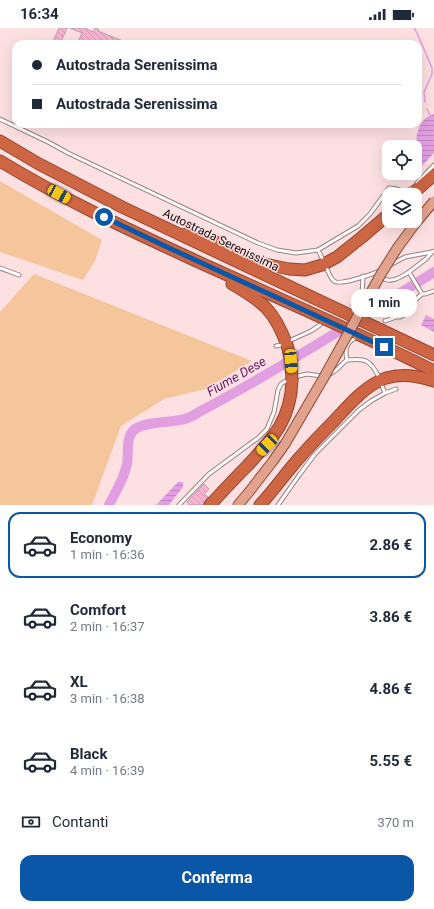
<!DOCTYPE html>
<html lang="it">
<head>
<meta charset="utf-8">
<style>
  body { margin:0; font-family:Roboto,sans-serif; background:#f2f2f3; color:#1f2937; height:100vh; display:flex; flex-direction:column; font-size:15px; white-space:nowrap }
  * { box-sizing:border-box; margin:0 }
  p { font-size:13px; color:#747a83 }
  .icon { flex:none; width:22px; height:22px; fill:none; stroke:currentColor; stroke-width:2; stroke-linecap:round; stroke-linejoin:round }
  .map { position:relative; height:477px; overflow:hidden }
  .panel { display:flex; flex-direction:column; background:#fff; flex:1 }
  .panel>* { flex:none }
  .banner { position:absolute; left:12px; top:12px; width:410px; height:88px; border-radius:12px; box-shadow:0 4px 16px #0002; display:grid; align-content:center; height:88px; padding:0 20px; background:#fff }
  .tools { position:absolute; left:382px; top:112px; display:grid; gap:8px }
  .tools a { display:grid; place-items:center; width:40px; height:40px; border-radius:8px; background:#fff; box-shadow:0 4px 16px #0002; font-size:20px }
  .end { position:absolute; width:18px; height:18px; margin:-9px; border:5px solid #0957a6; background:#fff; box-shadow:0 0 0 2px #fff }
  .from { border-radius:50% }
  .bubble { position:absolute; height:28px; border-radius:12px; background:#fff; box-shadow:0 4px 16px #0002; font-size:13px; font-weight:700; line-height:28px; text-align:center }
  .car { position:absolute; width:12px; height:24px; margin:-12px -6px; border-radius:5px; box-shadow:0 0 3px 1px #0007; background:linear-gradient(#f5c518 24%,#345 0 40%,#f5c518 0 76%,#345 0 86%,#f5c518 0) }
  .banner b { display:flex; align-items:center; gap:14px; height:38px; font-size:15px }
  .banner b+b { border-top:1px solid #e0e1e3 }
  .banner i { width:10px; height:10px; background:#1f2937 }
  ul { padding:7px 0 0; list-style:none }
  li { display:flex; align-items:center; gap:12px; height:66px; margin:0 8px 6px; padding:0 12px; border:2px solid transparent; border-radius:12px }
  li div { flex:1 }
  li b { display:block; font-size:15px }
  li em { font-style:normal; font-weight:700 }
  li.on { border-color:#0957a6 }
  li>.icon { width:36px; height:36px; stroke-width:1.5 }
  .pay { display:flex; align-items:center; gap:10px; height:44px; padding:0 20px; font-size:15px }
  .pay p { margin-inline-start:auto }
  .primary-button { display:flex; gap:8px; margin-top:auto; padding:8px 20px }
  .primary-button a { flex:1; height:46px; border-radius:12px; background:#0957a6; color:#fff; font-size:16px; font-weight:700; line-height:46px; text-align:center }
  .status { display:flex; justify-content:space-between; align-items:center; height:28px; padding:0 20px; background:#fff; direction:ltr }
  .status svg { height:11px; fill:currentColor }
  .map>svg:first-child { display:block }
  .grass { fill:#f5c59b }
  .water { fill:url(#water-rules) }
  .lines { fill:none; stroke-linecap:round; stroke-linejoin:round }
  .stream { stroke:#e19fe1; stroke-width:1.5 }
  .river { stroke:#e19fe1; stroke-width:10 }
  .building { fill:url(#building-back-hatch); stroke:#bb9ca9 }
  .lane-casing { stroke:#9f7f80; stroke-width:5 }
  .primary-casing { stroke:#8f4731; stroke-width:11 }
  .highway-casing { stroke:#8f4731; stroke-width:13 }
  .lane { stroke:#fff; stroke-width:3 }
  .primary { stroke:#e2a38e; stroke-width:9 }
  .highway { stroke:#ce6643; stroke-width:11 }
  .primary-bridge-casing { stroke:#8f4731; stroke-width:11; stroke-linecap:butt }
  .highway-bridge-casing { stroke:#8f4731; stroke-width:13; stroke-linecap:butt }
  .primary-bridge { stroke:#e2a38e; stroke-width:9 }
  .highway-bridge { stroke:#ce6643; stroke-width:11 }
  .route { stroke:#0957a6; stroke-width:5 }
  .labels { text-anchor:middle; stroke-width:3; stroke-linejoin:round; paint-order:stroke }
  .street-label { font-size:12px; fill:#1a0e0f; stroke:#fde0e1 }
  .water-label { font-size:13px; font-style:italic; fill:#641666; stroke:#fde0e1 }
</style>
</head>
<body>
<div class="status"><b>16:34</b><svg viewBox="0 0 49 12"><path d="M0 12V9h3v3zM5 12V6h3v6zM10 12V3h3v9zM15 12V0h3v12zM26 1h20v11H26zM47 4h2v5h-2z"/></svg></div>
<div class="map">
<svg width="434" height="477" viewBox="0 0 434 477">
  <defs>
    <pattern id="water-rules" width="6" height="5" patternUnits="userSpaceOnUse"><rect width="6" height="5" fill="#e19fe1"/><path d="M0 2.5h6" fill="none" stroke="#c088c0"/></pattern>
    <pattern id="building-back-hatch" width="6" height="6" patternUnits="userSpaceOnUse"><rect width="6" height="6" fill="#fbb3d3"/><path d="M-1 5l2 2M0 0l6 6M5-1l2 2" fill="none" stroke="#d799b4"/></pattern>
  </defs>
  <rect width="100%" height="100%" fill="#fde0e1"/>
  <!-- grass -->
  <g class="grass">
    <polygon points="0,153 102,212 95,233 83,252 0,224"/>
    <polygon points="34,246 252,333 206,361 164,371 121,398 92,477 0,477 0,284"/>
  </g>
  <!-- water -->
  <g class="water">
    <path d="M434,86V125L417,143C416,125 411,92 434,86Z"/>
    <polygon points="426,287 434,291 434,304 421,297"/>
    <polygon points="178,454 183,454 183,459 169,477 156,477"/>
  </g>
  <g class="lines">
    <!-- stream -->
    <g class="stream">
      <polyline points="414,0 417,5 432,40 432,46 424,64 425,74"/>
      <polyline points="427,81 430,87"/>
      <polyline points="386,274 402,282"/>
    </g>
    <!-- river -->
    <path class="river" d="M109,477C116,463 124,451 127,436C129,425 125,409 135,401C147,393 166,395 180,392C187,391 193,388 199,384C280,341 357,292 434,244"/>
  </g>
  <!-- building -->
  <g class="building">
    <polygon points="59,0 67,0 60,16 52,16"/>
    <polygon points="70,0 84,0 93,4 95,0 99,2 98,3 130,16 87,16 79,12 82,5"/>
    <polygon points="204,456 209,461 204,466 208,469 205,473 203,477 189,477 187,474"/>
  </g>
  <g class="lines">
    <!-- lane casing -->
    <g class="lane-casing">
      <g id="lane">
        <path d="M0,91L48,114L70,126L258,215L277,222L296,225L318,222L358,198L370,186L389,160C399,159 402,167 412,160"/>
        <polyline points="417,155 434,137"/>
        <polyline points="318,222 323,232"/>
        <polyline points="390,237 405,229 421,226 432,224"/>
        <path d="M326,239C328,243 330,250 334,253C339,258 373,246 379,243"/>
        <polyline points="0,240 19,247"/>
        <polyline points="409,244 426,231 432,224 434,223"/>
        <path d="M380,249C390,256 400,250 409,244L422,266"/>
        <polyline points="353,277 359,272 362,269 363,248"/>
        <polyline points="385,293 396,289 400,289 404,287 415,272 422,266 425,266 434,263"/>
        <path d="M354,311C346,315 345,324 347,332C366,330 370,332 379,349"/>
        <polyline points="289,313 311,303 320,297"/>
        <polyline points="276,318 281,317"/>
        <path d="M327,347C336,345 340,337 347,332"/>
        <polyline points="294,349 307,346 322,348"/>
        <polyline points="382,358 385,365 396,361"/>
        <polyline points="179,477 209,446 258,410 267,401 274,384 278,362 281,356 289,351"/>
        <polyline points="278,477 300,446 315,426 359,382 371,373 385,365"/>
      </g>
    </g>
    <!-- primary casing -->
    <g class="primary-casing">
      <polyline id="primary" points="238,477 249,464"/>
    </g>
    <!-- highway casing -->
    <g class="highway-casing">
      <g id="highway">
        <polyline points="0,113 39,136 122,179 434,327"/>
        <path d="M0,133C61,170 127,201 192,231C273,268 355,303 434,343"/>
        <polyline points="411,167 434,147"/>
        <polyline points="186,206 206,209 251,231 265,236 289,241 305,242 322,237 337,229 362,209 389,186"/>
        <path d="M232,256C263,274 274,282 287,317"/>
        <path d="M210,477C222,464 235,450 248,437C273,410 291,392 292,352"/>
        <path d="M260,477C275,461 287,443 301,428C311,416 322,405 333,394C348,378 364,358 386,350C403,345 418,348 434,353"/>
      </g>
    </g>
    <!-- lane -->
    <use href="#lane" class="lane"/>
    <!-- primary -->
    <use href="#primary" class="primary"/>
    <!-- highway -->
    <use href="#highway" class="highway"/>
    <!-- primary-bridge casing -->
    <g class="primary-bridge-casing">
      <polyline id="primary-bridge" points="249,464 273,433 285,416 323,351 381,246 398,219 415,196 434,173"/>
    </g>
    <!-- highway-bridge casing -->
    <g class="highway-bridge-casing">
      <polyline id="highway-bridge" points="287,317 291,333 292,352"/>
    </g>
    <!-- primary-bridge -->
    <use href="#primary-bridge" class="primary-bridge"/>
    <!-- highway-bridge -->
    <use href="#highway-bridge" class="highway-bridge"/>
  </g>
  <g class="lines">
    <!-- route -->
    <polyline class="route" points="104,189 167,219 384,319"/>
  </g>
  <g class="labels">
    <!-- street labels -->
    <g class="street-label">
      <text transform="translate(221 212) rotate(26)" y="4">Autostrada Serenissima</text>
    </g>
    <!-- water labels -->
    <g class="water-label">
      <text transform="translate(236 348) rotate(-30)" y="5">Fiume Dese</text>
    </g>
  </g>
</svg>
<div class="tools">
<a><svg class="icon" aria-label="locate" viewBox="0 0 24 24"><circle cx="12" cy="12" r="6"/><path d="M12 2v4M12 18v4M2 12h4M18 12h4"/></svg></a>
<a><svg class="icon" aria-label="layers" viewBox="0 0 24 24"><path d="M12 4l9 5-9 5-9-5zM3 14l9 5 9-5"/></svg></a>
</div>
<i class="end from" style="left:104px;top:189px"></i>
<i class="end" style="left:384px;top:319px"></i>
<div class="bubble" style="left:351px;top:261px;width:66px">1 min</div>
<i class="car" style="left:59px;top:166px;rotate:118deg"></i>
<i class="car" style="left:291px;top:333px;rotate:175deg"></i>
<i class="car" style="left:267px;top:417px;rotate:224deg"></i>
<div class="banner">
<b><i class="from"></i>Autostrada Serenissima</b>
<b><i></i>Autostrada Serenissima</b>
</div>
</div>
<section class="panel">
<ul>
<li class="on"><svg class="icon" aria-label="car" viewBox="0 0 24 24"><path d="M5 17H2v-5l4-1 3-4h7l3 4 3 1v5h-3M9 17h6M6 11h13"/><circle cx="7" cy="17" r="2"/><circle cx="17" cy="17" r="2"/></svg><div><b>Economy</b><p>1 min · 16:36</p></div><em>2.86 €</em></li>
<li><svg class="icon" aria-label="car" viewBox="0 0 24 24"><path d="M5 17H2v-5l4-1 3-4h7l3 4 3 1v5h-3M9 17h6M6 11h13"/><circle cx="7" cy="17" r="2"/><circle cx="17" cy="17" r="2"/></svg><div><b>Comfort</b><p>2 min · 16:37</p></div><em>3.86 €</em></li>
<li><svg class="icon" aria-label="car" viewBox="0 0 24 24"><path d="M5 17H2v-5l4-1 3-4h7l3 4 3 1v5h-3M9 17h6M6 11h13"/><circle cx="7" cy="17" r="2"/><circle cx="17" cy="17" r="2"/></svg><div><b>XL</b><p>3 min · 16:38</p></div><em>4.86 €</em></li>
<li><svg class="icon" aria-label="car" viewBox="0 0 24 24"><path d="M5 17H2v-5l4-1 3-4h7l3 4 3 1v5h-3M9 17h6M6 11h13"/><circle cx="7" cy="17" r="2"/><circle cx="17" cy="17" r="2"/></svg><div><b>Black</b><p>4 min · 16:39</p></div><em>5.55 €</em></li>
</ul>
<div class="pay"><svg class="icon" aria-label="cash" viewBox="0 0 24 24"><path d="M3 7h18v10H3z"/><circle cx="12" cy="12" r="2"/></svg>Contanti<p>370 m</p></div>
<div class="primary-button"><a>Conferma</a></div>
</section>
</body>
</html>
